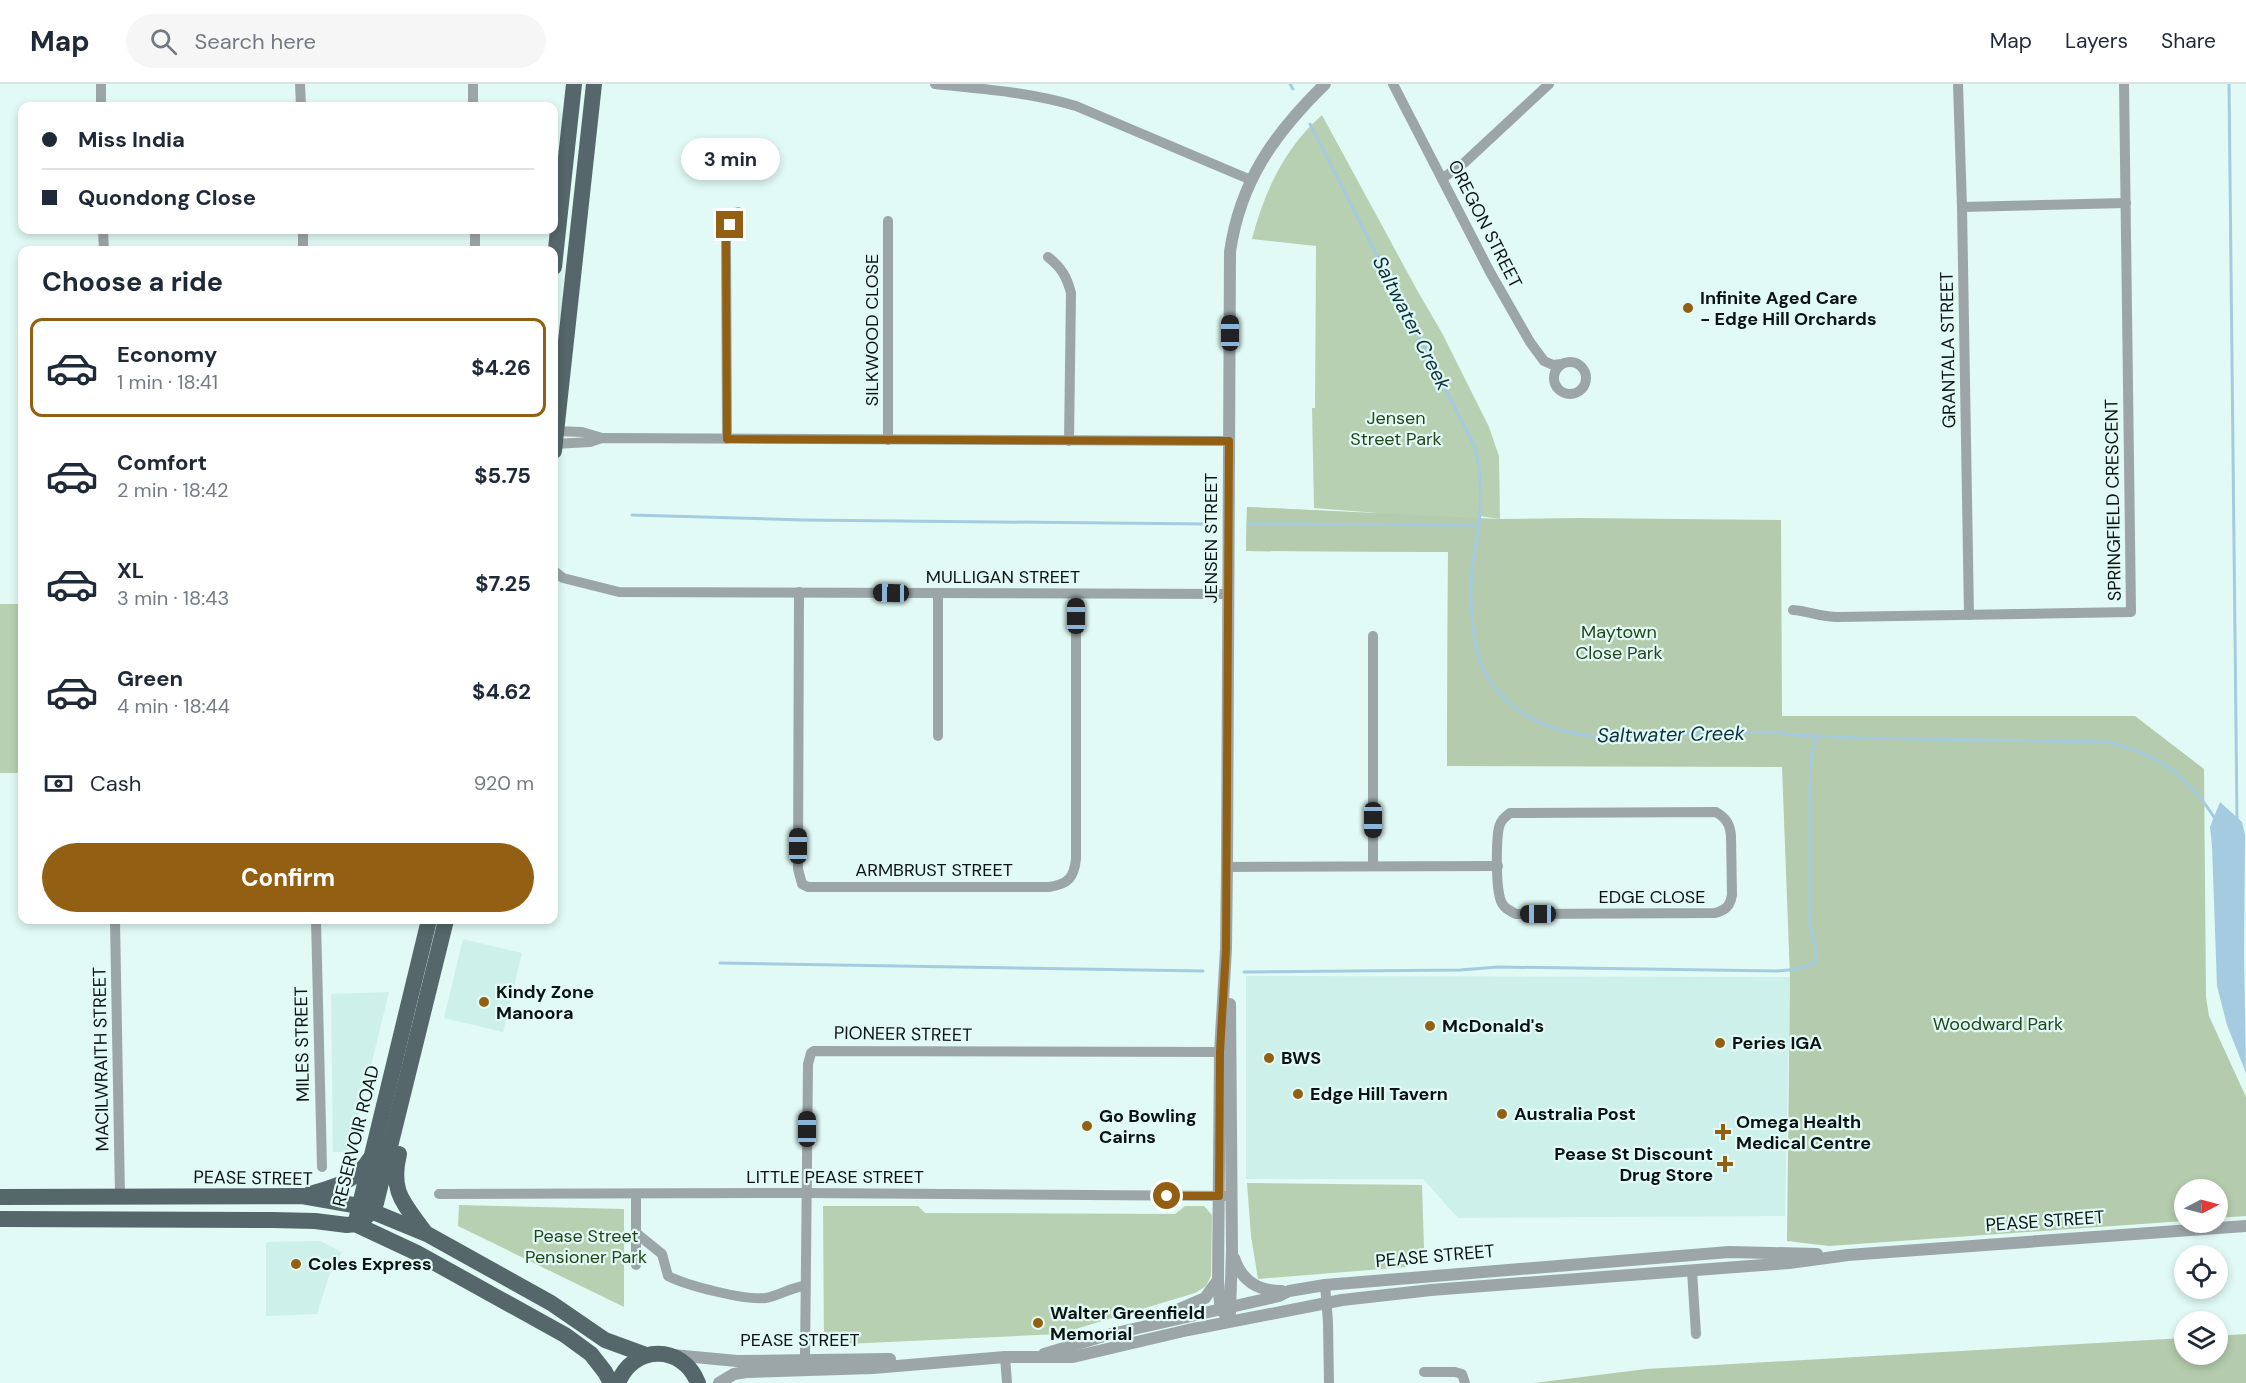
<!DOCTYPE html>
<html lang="en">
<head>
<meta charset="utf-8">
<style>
  body { margin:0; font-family:"DM Sans",sans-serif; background:#f6f6f7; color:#1f2937; height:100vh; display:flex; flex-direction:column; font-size:22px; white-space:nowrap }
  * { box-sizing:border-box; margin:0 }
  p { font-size:20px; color:#747a83 }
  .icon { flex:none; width:33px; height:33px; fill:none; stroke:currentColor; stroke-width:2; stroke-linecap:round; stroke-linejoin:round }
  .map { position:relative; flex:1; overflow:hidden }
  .sheet { position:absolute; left:18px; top:162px; width:540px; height:678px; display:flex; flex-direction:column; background:#fff; border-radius:12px; box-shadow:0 3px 9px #0003 }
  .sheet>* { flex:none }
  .hud { position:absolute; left:18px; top:18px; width:540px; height:132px; border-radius:12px; box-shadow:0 3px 9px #0003; display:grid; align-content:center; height:132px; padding:0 24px; background:#fff }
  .needle { width:39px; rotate:84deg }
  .fabs { position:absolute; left:2174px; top:1095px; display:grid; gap:12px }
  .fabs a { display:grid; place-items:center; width:54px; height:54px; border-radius:50%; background:#fff; box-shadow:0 3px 9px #0003; font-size:30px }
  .end { position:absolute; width:27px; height:27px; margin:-14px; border:8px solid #936013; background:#fff; box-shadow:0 0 0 3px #fff }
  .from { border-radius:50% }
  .bubble { position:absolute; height:42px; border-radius:21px; background:#fff; box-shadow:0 3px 9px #0003; font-size:20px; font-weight:700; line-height:42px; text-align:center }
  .car { position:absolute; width:18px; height:36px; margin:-18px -9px; border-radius:8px; box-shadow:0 0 4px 2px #0007; background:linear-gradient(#222 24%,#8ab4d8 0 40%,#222 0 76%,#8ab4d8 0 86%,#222 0) }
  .hud b { display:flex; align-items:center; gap:21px; height:57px; font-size:22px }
  .hud b+b { border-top:2px solid #e0e1e3 }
  .hud i { width:15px; height:15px; background:#1f2937 }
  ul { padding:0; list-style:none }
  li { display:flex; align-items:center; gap:18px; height:99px; margin:0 12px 9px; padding:0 12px; border:3px solid transparent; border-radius:12px }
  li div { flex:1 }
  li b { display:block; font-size:22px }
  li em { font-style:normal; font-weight:700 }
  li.active { border-color:#936013 }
  li>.icon { width:54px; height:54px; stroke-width:1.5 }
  h2 { padding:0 24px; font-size:27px; line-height:72px }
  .pay { display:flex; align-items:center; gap:15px; height:66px; padding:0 24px; font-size:22px }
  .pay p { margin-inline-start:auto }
  .button { display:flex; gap:12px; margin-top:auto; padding:12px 24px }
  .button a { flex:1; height:69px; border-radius:36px; background:#936013; color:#fff; font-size:24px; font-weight:700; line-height:69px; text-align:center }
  header { display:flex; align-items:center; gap:36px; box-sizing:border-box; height:84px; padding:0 30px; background:#fff; border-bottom:2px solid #e0e1e3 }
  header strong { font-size:28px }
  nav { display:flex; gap:33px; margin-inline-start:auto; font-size:21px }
  .search { width:420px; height:54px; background:#f6f6f7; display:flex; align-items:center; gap:15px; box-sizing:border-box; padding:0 21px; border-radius:33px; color:#747a83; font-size:22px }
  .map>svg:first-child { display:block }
  .built { fill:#cef0eb }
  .green { fill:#b8d0b2 }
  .forest { fill:#b4ccad }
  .water { fill:#a4cbdf }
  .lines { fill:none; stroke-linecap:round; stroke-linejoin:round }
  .stream { stroke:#a4cbdf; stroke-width:3 }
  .minor { stroke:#9ca6a8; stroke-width:10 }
  .tertiary { stroke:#9ca6a8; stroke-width:12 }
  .primary { stroke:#55676a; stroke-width:16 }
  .route { stroke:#936013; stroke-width:8 }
  .poi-dot { fill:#936013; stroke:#e1faf5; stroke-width:2 }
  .labels { text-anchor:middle; stroke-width:4.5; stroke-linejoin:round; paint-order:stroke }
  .street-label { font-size:18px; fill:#0b1412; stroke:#e1faf5 }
  .poi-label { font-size:18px; font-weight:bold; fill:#0b1412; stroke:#e1faf5; text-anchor:start }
  .park-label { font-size:18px; fill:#234519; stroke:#e1faf5 }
  .water-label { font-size:20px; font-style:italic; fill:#0c2f3e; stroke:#e1faf5 }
</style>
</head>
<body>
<header>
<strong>Map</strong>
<div class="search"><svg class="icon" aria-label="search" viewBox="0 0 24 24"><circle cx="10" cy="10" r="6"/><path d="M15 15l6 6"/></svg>Search here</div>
<nav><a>Map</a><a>Layers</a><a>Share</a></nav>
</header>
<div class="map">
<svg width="2246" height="1299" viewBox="0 0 2246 1299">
  <rect width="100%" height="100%" fill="#e1faf5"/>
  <!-- built -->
  <g class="built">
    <polygon points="463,855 522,869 503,948 444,934"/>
    <polygon points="1246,892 1790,893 1785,1132 1458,1134 1423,1095 1246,1095"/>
    <polygon points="389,908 350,1068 333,1068 331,910"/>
    <polygon points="320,1157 342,1168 329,1192 317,1230 266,1232 266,1158"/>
  </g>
  <!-- green -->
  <g class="green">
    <path d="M1322,31L1417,206L1442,249L1489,343L1499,372L1500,435L1479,432L1447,682L1448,468L1246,467L1247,423L1390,430L1314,424L1312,324H1315L1316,162L1252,155C1264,108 1285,63 1322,31Z"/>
    <rect x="0" y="520" width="22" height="169"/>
    <path d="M1247,1099L1422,1101L1424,1164C1421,1174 1417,1179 1407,1183L1258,1195L1251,1152Z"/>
    <polygon points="459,1121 624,1125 624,1223 458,1142"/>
    <polygon points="823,1122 918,1122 925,1129 1175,1130 1185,1122 1204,1122 1212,1131 1211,1192 1206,1202 1195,1209 1059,1250 824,1261"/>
  </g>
  <!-- forest -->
  <g class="forest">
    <polygon points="1247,423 1500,435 1579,434 1781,436 1782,632 2135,632 2204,685 2206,913 2209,932 2246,1013 2246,1132 2217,1134 2217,1106 2184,1106 2184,1137 1829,1162 1787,1157 1790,893 1782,683 1447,682 1448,468 1246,467"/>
    <polygon points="2246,1250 2246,1299 1534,1299 1646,1285 2184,1254 2184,1270 2217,1270 2217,1252"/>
  </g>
  <!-- water -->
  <polygon class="water" points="2220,718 2242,738 2245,751 2244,870 2246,989 2227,941 2217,902 2212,762 2210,743"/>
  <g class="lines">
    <!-- stream -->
    <g class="stream">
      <polyline points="1290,0 1293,5"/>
      <polyline points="2229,0 2237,736"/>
      <path d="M1310,40L1476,365C1481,392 1482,420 1478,447C1474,470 1470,491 1471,515C1472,533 1473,556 1479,574C1497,626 1549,650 1602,653C1620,653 1638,652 1656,651C1696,650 1736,649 1775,648L1792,651L1860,654L2108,658C2160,671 2187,691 2216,736"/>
      <polyline points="632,431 803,436 1205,440"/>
      <polyline points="1248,440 1478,441"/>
      <polyline points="720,879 1203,887"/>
      <polyline points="1244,888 1460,886 1498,883 1778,887 1799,885 1816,878 1816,865 1810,841 1810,706 1811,672 1817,652"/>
    </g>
    <!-- minor -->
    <g class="minor">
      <polyline points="101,0 101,22"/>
      <polyline points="300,0 301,22"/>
      <polyline points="473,0 473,22"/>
      <path d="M935,0C982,5 1030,8 1076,22L1251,96"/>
      <polyline points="1393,0 1490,188 1530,258 1544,277 1553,281 1561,280"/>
      <polyline points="1958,0 1962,123 1969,531"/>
      <polyline points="1443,94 1464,79 1549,0"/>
      <polyline points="1962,123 2126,119"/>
      <polyline points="888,137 888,356"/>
      <polyline points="103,146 104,166"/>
      <polyline points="303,146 303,166"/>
      <polyline points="475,146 475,166"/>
      <path d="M1048,173C1061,183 1067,193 1071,209L1069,357"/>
      <circle cx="1570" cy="294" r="16"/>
      <polyline points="554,347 582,348 602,354"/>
      <polyline points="727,355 726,158 730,141 738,128"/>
      <polyline points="554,360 590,358 602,354 1229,357"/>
      <polyline points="554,487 563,494 619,508 1228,510"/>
      <path d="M799,508L798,785L802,800L808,803H1049C1068,800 1074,794 1076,775V510"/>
      <path d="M1793,526C1808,527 1821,533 1837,533L2131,528L2124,0"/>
      <polyline points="938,652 938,510"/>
      <path d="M1716,728C1726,734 1730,740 1731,752L1732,811C1730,822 1726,826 1715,829L1516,830C1508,826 1502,823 1500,814C1496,800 1496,757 1499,743C1501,736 1505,733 1510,729Z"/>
      <polyline points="1373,782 1373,552"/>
      <polyline points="1227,783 1498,782"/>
      <polyline points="115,836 120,1113"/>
      <polyline points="316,836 322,1083"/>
      <polyline points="439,1110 806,1109 1230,1112"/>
      <polyline points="636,1110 636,1181"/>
      <path d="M636,1149L662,1170L668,1192C688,1202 743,1216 765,1214C779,1212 791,1203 805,1202"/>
      <polyline points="1692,1187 1696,1250"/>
      <polyline points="1325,1201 1328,1238 1329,1299"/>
      <polyline points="1005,1273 1007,1299"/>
      <polyline points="805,1276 808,980 811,969 814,967 1227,968"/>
      <polyline points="1424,1288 1455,1288 1462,1290 1465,1299"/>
    </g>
    <!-- tertiary -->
    <g class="tertiary">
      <polyline points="1230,920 1232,1167 1230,1229"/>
      <path d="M1234,1174C1242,1198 1259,1207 1282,1207"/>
      <polyline points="1161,1233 1205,1214 1218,1196"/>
      <path d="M1228,1238L1220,1219L1218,1196L1220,968L1226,865L1227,783L1230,168C1240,97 1275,49 1325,0"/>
      <polyline points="1044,1270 1107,1251 1279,1212 1289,1207 1325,1201 1729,1168 1817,1170"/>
      <polyline points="673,1271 737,1277 890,1275"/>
      <polyline points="719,1299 734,1290 746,1288 873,1284 1005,1273 1073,1273 1188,1246 1342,1216 1431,1206 1789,1179 1848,1171 2246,1142"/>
    </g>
    <!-- primary -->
    <g class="primary">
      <polyline points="554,183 574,0"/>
      <polyline points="554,367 594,0"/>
      <path d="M399,1070C390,1108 403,1118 424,1147"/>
      <path d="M310,1110C333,1103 356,1098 369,1076"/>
      <polyline points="0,1113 302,1112 359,1122 427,1150 551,1219 605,1256 646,1271"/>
      <polyline points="357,1133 429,836"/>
      <polyline points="366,1133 376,1119 446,836"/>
      <polyline points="0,1135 272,1136 315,1137 347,1141 355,1140 417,1169 565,1251 591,1270 605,1288 611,1299"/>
      <path d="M618,1299C633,1260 683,1260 698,1299"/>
    </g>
  </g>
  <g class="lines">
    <!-- route -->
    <polyline class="route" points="730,141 726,158 727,355 1229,357 1226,865 1220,968 1219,1112 1167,1112"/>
  </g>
  <!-- markers -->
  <g class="poi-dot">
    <circle cx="1688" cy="224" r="6"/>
    <circle cx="484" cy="918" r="6"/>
    <circle cx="1430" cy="942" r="6"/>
    <circle cx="1720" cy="959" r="6"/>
    <circle cx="1269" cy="974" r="6"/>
    <circle cx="1298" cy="1010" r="6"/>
    <circle cx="1502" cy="1030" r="6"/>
    <circle cx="1087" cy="1042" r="6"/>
    <path d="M1720 1039h6v6h6v6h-6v6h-6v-6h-6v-6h6z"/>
    <path d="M1722 1071h6v6h6v6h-6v6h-6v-6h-6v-6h6z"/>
    <circle cx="296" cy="1180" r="6"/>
    <circle cx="1038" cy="1239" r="6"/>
  </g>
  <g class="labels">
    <!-- street labels -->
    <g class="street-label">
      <text transform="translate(1485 140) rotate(63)" y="6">OREGON STREET</text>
      <text transform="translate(872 246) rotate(-90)" y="6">SILKWOOD CLOSE</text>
      <text transform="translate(1948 266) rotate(-91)" y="6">GRANTALA STREET</text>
      <text transform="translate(2113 416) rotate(-91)" y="6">SPRINGFIELD CRESCENT</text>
      <text transform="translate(1211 454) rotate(-90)" y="6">JENSEN STREET</text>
      <text x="1003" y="499">MULLIGAN STREET</text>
      <text x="934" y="792">ARMBRUST STREET</text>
      <text x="1652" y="819">EDGE CLOSE</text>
      <text transform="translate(903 950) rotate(1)" y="6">PIONEER STREET</text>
      <text transform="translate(302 960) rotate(-91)" y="6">MILES STREET</text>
      <text transform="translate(101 975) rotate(-91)" y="6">MACILWRAITH STREET</text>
      <text transform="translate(356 1052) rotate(-76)" y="6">RESERVOIR ROAD</text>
      <text x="835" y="1099">LITTLE PEASE STREET</text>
      <text transform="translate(253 1094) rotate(1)" y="6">PEASE STREET</text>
      <text transform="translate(2045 1137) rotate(-4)" y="6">PEASE STREET</text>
      <text transform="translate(1435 1172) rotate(-5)" y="6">PEASE STREET</text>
      <text x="800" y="1262">PEASE STREET</text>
    </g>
    <!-- poi labels -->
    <g class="poi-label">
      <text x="1700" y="220">Infinite Aged Care<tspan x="1700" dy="21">- Edge Hill Orchards</tspan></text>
      <text x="496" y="914">Kindy Zone<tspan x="496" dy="21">Manoora</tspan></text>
      <text x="1442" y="948">McDonald's</text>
      <text x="1732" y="965">Peries IGA</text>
      <text x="1281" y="980">BWS</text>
      <text x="1310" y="1016">Edge Hill Tavern</text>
      <text x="1514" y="1036">Australia Post</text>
      <text x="1099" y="1038">Go Bowling<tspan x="1099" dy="21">Cairns</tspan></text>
      <text x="1736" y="1044">Omega Health<tspan x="1736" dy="21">Medical Centre</tspan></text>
      <text x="1713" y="1076" text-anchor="end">Pease St Discount<tspan x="1713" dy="21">Drug Store</tspan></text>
      <text x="308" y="1186">Coles Express</text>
      <text x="1050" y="1235">Walter Greenfield<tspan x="1050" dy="21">Memorial</tspan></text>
    </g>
    <!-- park labels -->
    <g class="park-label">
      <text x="1396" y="340">Jensen<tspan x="1396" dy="21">Street Park</tspan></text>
      <text x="1619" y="554">Maytown<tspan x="1619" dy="21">Close Park</tspan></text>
      <text x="1998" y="946">Woodward Park</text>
      <text x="586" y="1158">Pease Street<tspan x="586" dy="21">Pensioner Park</tspan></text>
    </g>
    <!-- water labels -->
    <g class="water-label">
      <text transform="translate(1412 239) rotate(63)" y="7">Saltwater Creek</text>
      <text transform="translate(1671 650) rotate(-1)" y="7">Saltwater Creek</text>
    </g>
  </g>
</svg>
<div class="fabs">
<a><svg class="needle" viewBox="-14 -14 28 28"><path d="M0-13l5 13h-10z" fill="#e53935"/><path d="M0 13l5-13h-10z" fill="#747a83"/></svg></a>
<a><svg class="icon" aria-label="locate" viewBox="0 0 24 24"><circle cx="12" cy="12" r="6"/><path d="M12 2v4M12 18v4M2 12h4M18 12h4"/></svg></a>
<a><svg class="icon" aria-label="layers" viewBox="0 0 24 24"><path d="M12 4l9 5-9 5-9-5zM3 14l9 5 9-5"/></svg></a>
</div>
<i class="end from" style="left:1167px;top:1112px"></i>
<i class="end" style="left:730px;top:141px"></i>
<div class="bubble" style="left:681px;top:54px;width:99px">3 min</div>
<i class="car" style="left:1230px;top:249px;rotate:0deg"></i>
<i class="car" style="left:891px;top:509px;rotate:271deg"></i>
<i class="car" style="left:1076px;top:532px;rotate:0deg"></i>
<i class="car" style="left:1373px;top:736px;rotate:180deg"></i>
<i class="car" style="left:798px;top:762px;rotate:0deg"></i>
<i class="car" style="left:1538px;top:830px;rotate:270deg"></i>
<i class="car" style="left:807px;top:1045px;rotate:0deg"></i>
<div class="hud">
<b><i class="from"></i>Miss India</b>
<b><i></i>Quondong Close</b>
</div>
<section class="sheet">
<h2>Choose a ride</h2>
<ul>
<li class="active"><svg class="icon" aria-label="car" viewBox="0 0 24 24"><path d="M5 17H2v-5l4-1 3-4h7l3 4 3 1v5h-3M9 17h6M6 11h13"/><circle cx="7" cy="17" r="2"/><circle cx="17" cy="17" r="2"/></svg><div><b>Economy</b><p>1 min · 18:41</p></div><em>$4.26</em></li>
<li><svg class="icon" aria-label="car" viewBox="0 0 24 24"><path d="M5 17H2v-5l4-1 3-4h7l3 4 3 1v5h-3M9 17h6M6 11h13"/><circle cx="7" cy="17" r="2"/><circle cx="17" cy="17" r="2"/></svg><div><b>Comfort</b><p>2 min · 18:42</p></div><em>$5.75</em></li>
<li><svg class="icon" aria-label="car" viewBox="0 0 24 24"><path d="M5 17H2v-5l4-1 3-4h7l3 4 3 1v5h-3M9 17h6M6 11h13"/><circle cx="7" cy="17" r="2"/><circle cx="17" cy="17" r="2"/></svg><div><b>XL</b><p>3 min · 18:43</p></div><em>$7.25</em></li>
<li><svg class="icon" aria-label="car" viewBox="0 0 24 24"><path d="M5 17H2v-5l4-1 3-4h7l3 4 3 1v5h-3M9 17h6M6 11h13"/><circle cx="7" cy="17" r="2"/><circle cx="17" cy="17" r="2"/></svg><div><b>Green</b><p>4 min · 18:44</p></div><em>$4.62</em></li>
</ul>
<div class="pay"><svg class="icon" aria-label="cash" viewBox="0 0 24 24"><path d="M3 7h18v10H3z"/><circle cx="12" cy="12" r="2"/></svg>Cash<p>920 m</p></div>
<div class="button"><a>Confirm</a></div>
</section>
</div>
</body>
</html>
